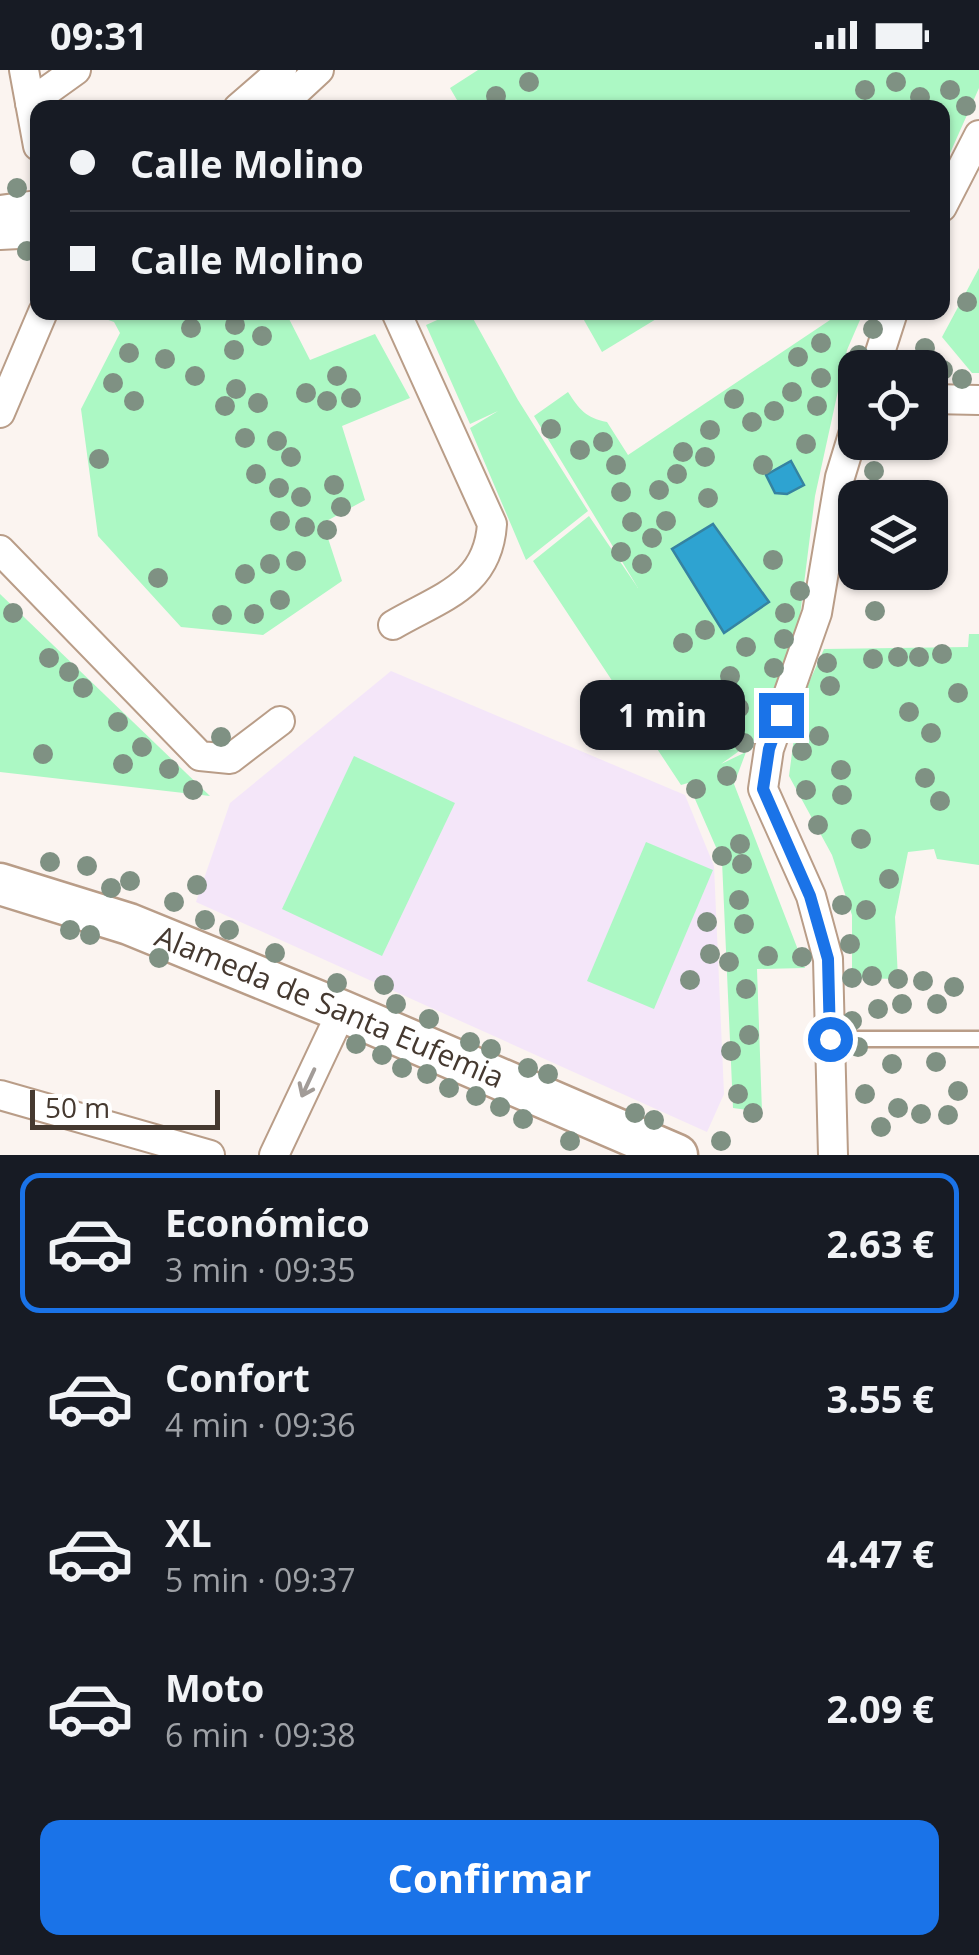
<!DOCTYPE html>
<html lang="es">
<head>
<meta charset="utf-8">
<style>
  body { margin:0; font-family:"Open Sans",sans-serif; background:#20242c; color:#f1f3f6; height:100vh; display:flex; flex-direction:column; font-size:38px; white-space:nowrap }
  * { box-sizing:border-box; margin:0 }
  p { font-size:32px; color:#9ea1a6 }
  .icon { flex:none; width:55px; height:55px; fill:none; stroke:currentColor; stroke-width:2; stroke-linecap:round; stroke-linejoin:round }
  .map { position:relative; height:1085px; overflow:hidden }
  .details { display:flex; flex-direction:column; background:#171b24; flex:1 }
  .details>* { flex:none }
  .banner { position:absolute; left:30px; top:30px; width:920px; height:220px; border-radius:20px; box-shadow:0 2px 8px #0004; display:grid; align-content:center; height:220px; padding:0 40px; background:#171b24 }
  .fabs { position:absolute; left:838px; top:280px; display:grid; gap:20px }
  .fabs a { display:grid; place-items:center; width:110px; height:110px; border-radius:20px; background:#171b24; box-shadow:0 2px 8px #0004; font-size:50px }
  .scale { position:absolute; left:30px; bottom:25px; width:190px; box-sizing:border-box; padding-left:10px; border:5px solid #453930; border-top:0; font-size:28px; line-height:35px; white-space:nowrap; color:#453930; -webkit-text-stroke:8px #fff; paint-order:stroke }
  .end { position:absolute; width:45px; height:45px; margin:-22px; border:12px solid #1a73e8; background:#fff; box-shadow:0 0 0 5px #fff }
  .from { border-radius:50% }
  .bubble { position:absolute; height:70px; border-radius:20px; background:#171b24; box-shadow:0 2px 8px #0004; font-size:32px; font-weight:700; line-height:70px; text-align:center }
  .banner b { display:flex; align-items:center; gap:35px; height:95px; font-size:38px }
  .banner b+b { border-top:2px solid #363941 }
  .banner i { width:25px; height:25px; background:#f1f3f6 }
  ul { padding:18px 0 0; list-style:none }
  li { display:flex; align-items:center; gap:30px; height:140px; margin:0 20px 15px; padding:0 20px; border:5px solid transparent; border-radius:20px }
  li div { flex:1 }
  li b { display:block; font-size:38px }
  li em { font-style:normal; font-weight:700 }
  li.current { border-color:#1a73e8 }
  li>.icon { width:90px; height:90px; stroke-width:1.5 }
  .button { display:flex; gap:20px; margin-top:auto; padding:20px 40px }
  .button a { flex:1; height:115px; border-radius:20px; background:#1a73e8; color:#fff; font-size:40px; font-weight:700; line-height:115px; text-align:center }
  .status { display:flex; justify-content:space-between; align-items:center; height:70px; padding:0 50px; background:#171b24; direction:ltr }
  .status svg { height:28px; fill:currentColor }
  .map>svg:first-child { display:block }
  .education { fill:#f4e6f9 }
  .green { fill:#acf8c4 }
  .water { fill:#2ea3d1; stroke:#3583a1; stroke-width:2.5 }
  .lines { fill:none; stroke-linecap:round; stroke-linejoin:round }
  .lane-casing { stroke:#b99d88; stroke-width:19 }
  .street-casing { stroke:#b99d88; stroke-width:32 }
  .secondary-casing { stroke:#b99d88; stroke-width:45 }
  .lane { stroke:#fff; stroke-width:14 }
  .street { stroke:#fff; stroke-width:28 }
  .secondary { stroke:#fff; stroke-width:40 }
  .tree { fill:#7f9183 }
  .oneway { stroke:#a29c98 }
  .route { stroke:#1a73e8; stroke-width:12 }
  .labels { text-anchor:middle; stroke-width:10; stroke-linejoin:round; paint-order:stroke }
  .street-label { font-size:30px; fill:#453930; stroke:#fff }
</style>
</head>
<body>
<div class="status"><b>09:31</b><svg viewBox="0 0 49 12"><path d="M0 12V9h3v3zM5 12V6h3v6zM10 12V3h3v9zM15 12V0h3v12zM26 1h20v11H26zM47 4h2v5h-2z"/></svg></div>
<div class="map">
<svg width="979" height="1085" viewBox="0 0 979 1085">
  <rect width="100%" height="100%" fill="#fbf4f0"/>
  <!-- education -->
  <polygon class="education" points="391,601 685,725 714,796 724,1024 707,1062 196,832 230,733"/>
  <!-- green -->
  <g class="green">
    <polygon points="478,0 979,0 979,18 943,99 942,38 461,37 450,18"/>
    <polygon points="979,198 979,303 972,303 942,267"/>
    <polygon points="455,242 470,243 518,330 588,441 526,490 470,358 498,341 470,354 426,255"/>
    <polygon points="89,243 286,243 310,290 375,264 410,328 342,356 365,430 323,453 342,511 263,565 181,557 98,466 81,339 120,263 114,252"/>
    <polygon points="580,243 666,243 602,282"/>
    <path d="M834,243H863L847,280L815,426L800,546L756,669L721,694L746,682L734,714L805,898L757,899L762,1042L733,1038L722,791L688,713L681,715L533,491L589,446L638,518L534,346L568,322C579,339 586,348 607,352L628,385L836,246Z"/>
    <polygon points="0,524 210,726 0,702"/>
    <polygon points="969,564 979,564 979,795 937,789 934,779 908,782 895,847 898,909 852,908 852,845 832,785 789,706 798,637 824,579 968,577"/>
    <polygon points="354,686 455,733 382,886 282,839"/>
    <polygon points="646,772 713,800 654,939 587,911"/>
  </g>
  <!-- water -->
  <g class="water">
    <polygon points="791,391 804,415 787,424 775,423 766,405"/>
    <polygon points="713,454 769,532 724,563 672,479"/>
  </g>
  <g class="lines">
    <!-- lane casing -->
    <g class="lane-casing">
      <polyline id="lane" points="830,969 979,969"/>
    </g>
    <!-- street casing -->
    <g class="street-casing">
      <g id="street">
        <polyline points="24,0 38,76"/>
        <polyline points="30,33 76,0"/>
        <polyline points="238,38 282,0"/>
        <polyline points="278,38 319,0"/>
        <polyline points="942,137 979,65"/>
        <polyline points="0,140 38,135"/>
        <polyline points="0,165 38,163"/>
        <polyline points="875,298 893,242"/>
        <polyline points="930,329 979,330"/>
        <polyline points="0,343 43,242"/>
        <polyline points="0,480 200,686 230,689 280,651"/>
        <path d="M393,555C441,527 488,516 492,454L396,242"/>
        <polyline points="0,1025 210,1085"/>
        <polyline points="274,1085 342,941"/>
        <polyline points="833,1085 828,889 811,826 763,719 769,679 817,543 840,407 855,358"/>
      </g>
    </g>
    <!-- secondary casing -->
    <g class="secondary-casing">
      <g id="secondary">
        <path id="s1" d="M0,814L129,854L342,941L677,1085"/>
      </g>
    </g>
    <!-- lane -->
    <use href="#lane" class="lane"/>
    <!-- street -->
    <use href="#street" class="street"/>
    <!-- secondary -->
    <use href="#secondary" class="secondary"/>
  </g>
  <!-- trees -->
  <g class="tree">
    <circle cx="529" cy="12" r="10"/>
    <circle cx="896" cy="12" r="10"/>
    <circle cx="865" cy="20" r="10"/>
    <circle cx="950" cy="20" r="10"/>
    <circle cx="496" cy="26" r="10"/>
    <circle cx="920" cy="27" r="10"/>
    <circle cx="966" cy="36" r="10"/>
    <circle cx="17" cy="118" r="10"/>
    <circle cx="27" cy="181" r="10"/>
    <circle cx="967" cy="232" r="10"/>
    <circle cx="235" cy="255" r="10"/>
    <circle cx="191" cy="258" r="10"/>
    <circle cx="873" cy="259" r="10"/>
    <circle cx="262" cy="266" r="10"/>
    <circle cx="821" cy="273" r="10"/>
    <circle cx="925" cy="278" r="10"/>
    <circle cx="234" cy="280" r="10"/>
    <circle cx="129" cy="283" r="10"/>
    <circle cx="859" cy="285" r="10"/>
    <circle cx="798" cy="287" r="10"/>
    <circle cx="165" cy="289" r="10"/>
    <circle cx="943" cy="300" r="10"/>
    <circle cx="195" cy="306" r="10"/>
    <circle cx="337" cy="306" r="10"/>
    <circle cx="821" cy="308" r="10"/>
    <circle cx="962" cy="309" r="10"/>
    <circle cx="113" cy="313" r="10"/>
    <circle cx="236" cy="319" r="10"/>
    <circle cx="792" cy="322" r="10"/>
    <circle cx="306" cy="323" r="10"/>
    <circle cx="351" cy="328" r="10"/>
    <circle cx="734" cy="329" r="10"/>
    <circle cx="134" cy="331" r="10"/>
    <circle cx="327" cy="331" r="10"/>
    <circle cx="258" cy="333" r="10"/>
    <circle cx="225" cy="336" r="10"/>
    <circle cx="817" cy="336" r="10"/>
    <circle cx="774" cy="341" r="10"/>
    <circle cx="752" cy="352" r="10"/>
    <circle cx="551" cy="359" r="10"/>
    <circle cx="710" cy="360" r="10"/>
    <circle cx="245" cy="368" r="10"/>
    <circle cx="277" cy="371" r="10"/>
    <circle cx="603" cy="372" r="10"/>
    <circle cx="806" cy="374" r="10"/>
    <circle cx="580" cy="380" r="10"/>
    <circle cx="683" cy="382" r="10"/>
    <circle cx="291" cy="387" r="10"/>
    <circle cx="705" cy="387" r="10"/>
    <circle cx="99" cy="389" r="10"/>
    <circle cx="616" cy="395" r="10"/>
    <circle cx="763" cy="395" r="10"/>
    <circle cx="874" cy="401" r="10"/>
    <circle cx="256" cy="404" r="10"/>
    <circle cx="677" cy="404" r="10"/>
    <circle cx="334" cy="415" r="10"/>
    <circle cx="279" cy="418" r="10"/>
    <circle cx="659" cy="420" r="10"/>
    <circle cx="621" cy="422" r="10"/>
    <circle cx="301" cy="427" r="10"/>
    <circle cx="708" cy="428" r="10"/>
    <circle cx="341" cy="437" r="10"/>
    <circle cx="280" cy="451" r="10"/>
    <circle cx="666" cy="451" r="10"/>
    <circle cx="632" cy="452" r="10"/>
    <circle cx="305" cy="457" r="10"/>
    <circle cx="327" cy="460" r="10"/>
    <circle cx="652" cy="468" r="10"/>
    <circle cx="621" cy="482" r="10"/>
    <circle cx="773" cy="490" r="10"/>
    <circle cx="296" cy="491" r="10"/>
    <circle cx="270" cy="494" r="10"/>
    <circle cx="642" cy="494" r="10"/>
    <circle cx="245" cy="504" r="10"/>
    <circle cx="158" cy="508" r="10"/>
    <circle cx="800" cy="521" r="10"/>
    <circle cx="280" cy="530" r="10"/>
    <circle cx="875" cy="541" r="10"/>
    <circle cx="13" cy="543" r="10"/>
    <circle cx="785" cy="543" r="10"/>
    <circle cx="254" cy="544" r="10"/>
    <circle cx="222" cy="545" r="10"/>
    <circle cx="705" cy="560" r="10"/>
    <circle cx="784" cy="569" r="10"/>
    <circle cx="683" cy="573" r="10"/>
    <circle cx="746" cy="577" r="10"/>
    <circle cx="942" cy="584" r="10"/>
    <circle cx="898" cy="587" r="10"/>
    <circle cx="919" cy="587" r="10"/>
    <circle cx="49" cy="588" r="10"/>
    <circle cx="873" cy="589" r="10"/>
    <circle cx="827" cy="593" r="10"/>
    <circle cx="774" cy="598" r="10"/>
    <circle cx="69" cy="602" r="10"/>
    <circle cx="730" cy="606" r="10"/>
    <circle cx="830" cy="616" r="10"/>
    <circle cx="83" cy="618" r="10"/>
    <circle cx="958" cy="623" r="10"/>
    <circle cx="719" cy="634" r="10"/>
    <circle cx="739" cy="638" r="10"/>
    <circle cx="909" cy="642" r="10"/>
    <circle cx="118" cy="652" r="10"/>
    <circle cx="931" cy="663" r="10"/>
    <circle cx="819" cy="666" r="10"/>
    <circle cx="221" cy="667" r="10"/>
    <circle cx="744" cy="673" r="10"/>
    <circle cx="142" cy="677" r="10"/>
    <circle cx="802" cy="681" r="10"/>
    <circle cx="43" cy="684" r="10"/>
    <circle cx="123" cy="694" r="10"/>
    <circle cx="169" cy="699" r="10"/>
    <circle cx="841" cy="700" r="10"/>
    <circle cx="727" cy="706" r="10"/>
    <circle cx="925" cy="708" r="10"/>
    <circle cx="696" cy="719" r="10"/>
    <circle cx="193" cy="720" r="10"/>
    <circle cx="806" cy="720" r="10"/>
    <circle cx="842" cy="725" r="10"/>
    <circle cx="940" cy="731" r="10"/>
    <circle cx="818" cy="755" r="10"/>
    <circle cx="861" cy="769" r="10"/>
    <circle cx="740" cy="774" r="10"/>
    <circle cx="722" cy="786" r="10"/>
    <circle cx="50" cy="792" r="10"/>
    <circle cx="742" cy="794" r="10"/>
    <circle cx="87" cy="796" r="10"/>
    <circle cx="889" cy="809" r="10"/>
    <circle cx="130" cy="811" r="10"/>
    <circle cx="197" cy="815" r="10"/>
    <circle cx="111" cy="818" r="10"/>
    <circle cx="739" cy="830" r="10"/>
    <circle cx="174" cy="832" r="10"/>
    <circle cx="842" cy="835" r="10"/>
    <circle cx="866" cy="840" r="10"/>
    <circle cx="205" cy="850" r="10"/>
    <circle cx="707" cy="852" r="10"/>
    <circle cx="744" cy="854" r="10"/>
    <circle cx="70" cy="860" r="10"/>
    <circle cx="229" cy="860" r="10"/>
    <circle cx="90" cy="865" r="10"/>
    <circle cx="850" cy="874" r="10"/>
    <circle cx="275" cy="883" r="10"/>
    <circle cx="710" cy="884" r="10"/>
    <circle cx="768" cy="886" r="10"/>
    <circle cx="802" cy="887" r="10"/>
    <circle cx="159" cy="888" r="10"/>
    <circle cx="729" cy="892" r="10"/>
    <circle cx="872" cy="906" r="10"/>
    <circle cx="852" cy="908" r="10"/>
    <circle cx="898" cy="909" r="10"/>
    <circle cx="690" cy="910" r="10"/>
    <circle cx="923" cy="911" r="10"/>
    <circle cx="337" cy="913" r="10"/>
    <circle cx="384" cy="915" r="10"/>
    <circle cx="954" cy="917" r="10"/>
    <circle cx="746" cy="919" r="10"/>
    <circle cx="396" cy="934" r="10"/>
    <circle cx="902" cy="934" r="10"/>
    <circle cx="937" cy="934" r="10"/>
    <circle cx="878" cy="939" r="10"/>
    <circle cx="429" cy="949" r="10"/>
    <circle cx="852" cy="951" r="10"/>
    <circle cx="749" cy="965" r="10"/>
    <circle cx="470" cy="972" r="10"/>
    <circle cx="356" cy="974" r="10"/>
    <circle cx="858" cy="977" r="10"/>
    <circle cx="491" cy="979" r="10"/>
    <circle cx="731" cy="981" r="10"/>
    <circle cx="382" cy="985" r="10"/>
    <circle cx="936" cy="992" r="10"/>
    <circle cx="892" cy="994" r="10"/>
    <circle cx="402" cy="998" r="10"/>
    <circle cx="528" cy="998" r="10"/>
    <circle cx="427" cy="1004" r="10"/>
    <circle cx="548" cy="1004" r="10"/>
    <circle cx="449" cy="1018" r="10"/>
    <circle cx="958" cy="1021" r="10"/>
    <circle cx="738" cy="1024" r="10"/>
    <circle cx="865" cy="1024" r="10"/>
    <circle cx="476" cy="1026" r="10"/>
    <circle cx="500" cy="1037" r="10"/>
    <circle cx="898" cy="1038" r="10"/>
    <circle cx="635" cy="1043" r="10"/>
    <circle cx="753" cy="1043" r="10"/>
    <circle cx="921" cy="1044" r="10"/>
    <circle cx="948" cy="1045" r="10"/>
    <circle cx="523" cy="1049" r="10"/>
    <circle cx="654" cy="1050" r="10"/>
    <circle cx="881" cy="1057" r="10"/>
    <circle cx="570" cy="1071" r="10"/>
    <circle cx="721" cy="1071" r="10"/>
  </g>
  <!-- one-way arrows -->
  <defs><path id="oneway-shaft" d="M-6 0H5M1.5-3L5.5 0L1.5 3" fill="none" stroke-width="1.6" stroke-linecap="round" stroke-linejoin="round" transform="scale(2.5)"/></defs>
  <use class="oneway" href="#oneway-shaft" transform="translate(308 1013) rotate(115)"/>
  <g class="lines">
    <!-- route -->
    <polyline class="route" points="781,645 769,679 763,719 810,826 828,889 830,969"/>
  </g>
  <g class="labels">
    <!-- street labels -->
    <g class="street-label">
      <text dy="10" stroke="none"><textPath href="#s1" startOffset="352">Alameda de Santa Eufemia</textPath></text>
    </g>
  </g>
</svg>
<div class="fabs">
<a><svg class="icon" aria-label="locate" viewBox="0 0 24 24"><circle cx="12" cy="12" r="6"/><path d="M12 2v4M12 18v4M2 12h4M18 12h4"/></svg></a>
<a><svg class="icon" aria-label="layers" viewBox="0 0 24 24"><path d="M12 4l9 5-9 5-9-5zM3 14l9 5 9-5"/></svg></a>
</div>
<div class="scale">50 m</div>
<i class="end from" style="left:830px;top:969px"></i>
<i class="end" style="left:781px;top:645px"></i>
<div class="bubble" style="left:580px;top:610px;width:165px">1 min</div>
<div class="banner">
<b><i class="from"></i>Calle Molino</b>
<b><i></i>Calle Molino</b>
</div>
</div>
<section class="details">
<ul>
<li class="current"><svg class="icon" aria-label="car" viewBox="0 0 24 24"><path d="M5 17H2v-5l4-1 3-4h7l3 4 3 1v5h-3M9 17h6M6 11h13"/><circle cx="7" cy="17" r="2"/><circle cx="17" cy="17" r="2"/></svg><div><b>Económico</b><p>3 min · 09:35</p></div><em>2.63 €</em></li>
<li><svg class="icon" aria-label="car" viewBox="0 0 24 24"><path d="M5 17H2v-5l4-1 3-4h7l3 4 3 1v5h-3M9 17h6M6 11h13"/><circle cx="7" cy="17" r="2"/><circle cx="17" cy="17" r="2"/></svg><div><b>Confort</b><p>4 min · 09:36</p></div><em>3.55 €</em></li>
<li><svg class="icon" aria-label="car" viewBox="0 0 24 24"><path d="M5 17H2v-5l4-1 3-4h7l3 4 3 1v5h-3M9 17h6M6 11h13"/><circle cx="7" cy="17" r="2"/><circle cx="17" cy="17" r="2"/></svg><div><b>XL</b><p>5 min · 09:37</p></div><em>4.47 €</em></li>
<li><svg class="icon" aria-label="car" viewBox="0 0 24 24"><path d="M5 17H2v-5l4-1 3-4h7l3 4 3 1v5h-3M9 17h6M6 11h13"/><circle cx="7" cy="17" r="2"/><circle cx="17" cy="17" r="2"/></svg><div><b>Moto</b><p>6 min · 09:38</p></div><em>2.09 €</em></li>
</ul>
<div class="button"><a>Confirmar</a></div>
</section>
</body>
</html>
